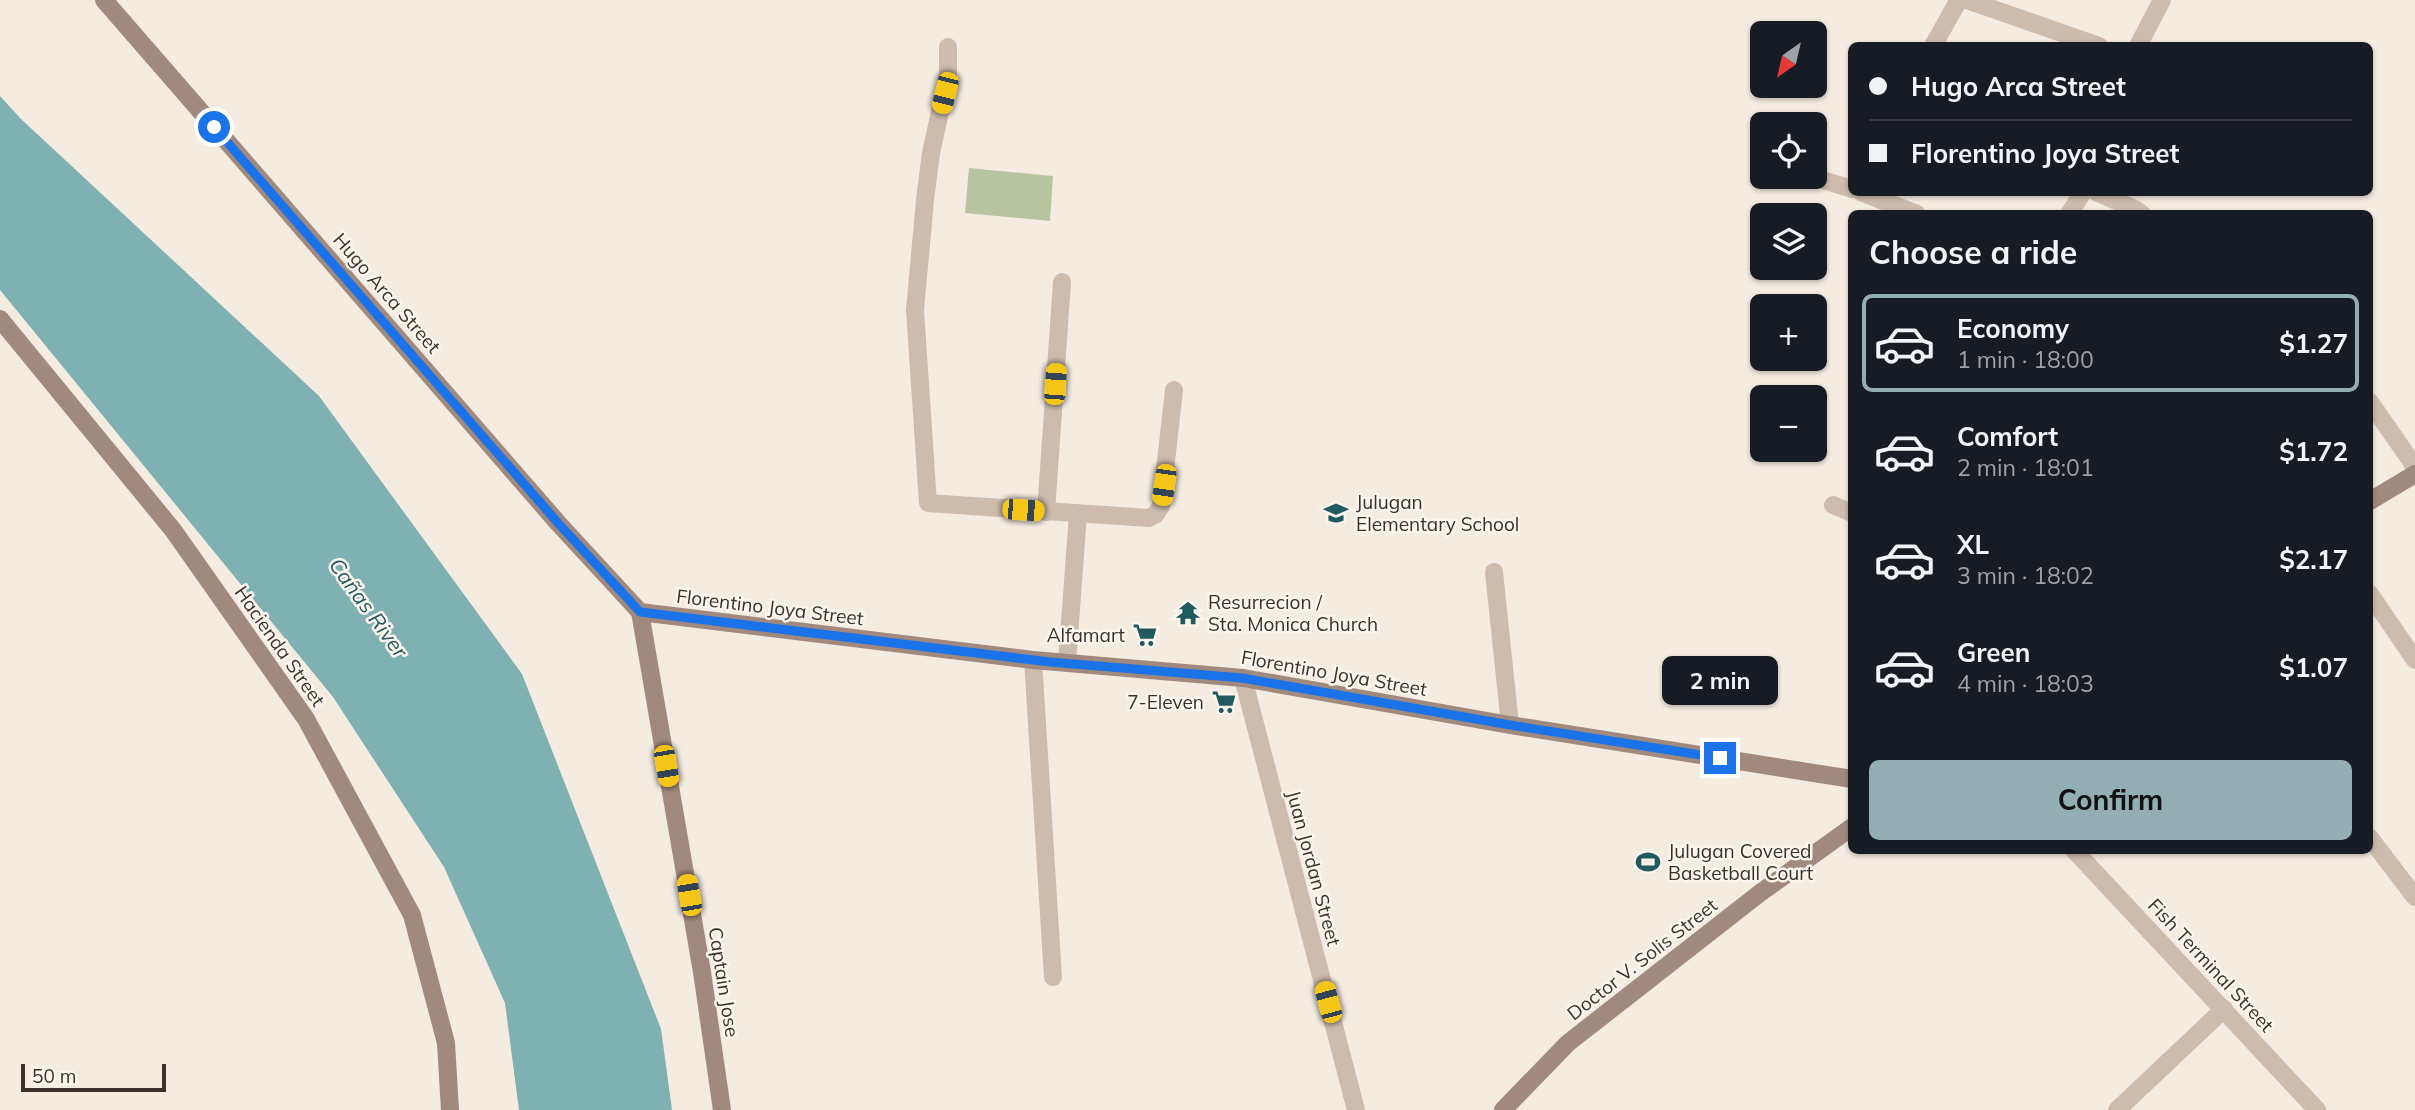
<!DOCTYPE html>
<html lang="en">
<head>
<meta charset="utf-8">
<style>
  body { margin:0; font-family:Mulish,sans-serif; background:#20242c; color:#f1f3f6; height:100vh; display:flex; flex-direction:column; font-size:26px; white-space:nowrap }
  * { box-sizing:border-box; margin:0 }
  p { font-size:23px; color:#9ea1a6 }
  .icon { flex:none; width:38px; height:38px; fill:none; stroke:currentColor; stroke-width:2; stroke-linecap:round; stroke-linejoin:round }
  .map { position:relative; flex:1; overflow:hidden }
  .drawer { position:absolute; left:1848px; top:210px; width:525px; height:644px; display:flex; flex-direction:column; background:#171b24; border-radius:10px; box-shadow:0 2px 5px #0004 }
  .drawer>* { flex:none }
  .guide { position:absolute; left:1848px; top:42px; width:525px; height:154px; border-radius:10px; box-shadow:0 2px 5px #0004; display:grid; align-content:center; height:154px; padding:0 21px; background:#171b24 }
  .needle { width:46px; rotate:214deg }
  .fabs { position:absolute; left:1750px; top:21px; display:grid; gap:14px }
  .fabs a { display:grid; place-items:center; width:77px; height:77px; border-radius:10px; background:#171b24; box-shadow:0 2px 5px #0004; font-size:35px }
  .scale { position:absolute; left:21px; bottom:18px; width:145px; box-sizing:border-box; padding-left:7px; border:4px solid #3b302b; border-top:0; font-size:19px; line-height:24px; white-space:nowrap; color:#3b302b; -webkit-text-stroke:5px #fbf5ee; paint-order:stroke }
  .end { position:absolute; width:32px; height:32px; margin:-16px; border:9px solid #1a73e8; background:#fff; box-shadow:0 0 0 4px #fff }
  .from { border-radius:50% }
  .bubble { position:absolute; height:49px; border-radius:10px; background:#171b24; box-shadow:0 2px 5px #0004; font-size:23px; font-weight:700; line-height:49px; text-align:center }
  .car { position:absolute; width:21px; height:42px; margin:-21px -10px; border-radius:9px; box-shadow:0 0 5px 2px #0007; background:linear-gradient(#f5c518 24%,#345 0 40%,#f5c518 0 76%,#345 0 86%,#f5c518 0) }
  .guide b { display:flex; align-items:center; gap:24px; height:66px; font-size:26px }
  .guide b+b { border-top:2px solid #363941 }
  .guide i { width:18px; height:18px; background:#f1f3f6 }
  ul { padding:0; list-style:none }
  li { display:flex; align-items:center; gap:21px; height:98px; margin:0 14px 10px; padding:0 7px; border:4px solid transparent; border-radius:10px }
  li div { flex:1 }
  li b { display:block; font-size:26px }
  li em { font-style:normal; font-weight:700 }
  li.active { border-color:#92aeb2 }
  li>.icon { width:63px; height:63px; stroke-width:1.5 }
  h2 { padding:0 21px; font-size:32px; line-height:84px }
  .action { display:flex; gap:14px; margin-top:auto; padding:14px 21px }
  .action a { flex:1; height:80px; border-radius:10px; background:#92aeb2; color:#111; font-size:28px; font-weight:700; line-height:80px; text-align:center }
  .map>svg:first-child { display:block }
  .green { fill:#b8c4a0 }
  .water { fill:#7fb0b2 }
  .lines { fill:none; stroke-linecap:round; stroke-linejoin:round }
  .street { stroke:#cdbbac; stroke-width:18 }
  .secondary { stroke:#a18a7d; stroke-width:18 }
  .route { stroke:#1a73e8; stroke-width:9 }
  .labels { text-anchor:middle; stroke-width:5; stroke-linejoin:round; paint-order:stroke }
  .street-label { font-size:19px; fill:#3b302b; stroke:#fbf5ee }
  .poi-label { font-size:19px; fill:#3b302b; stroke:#fbf5ee; text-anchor:start }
  .water-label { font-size:21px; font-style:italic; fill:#1f5a5e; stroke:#fbf5ee }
</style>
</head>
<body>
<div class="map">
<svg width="2415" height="1110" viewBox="0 0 2415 1110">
  <rect width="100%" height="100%" fill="#f4ebe1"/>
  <!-- green -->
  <polygon class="green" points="969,168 1053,176 1050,221 965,213"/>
  <!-- water -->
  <polygon class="water" points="0,96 21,119 319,396 522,674 661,1029 672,1110 519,1110 505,1003 444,867 333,697 0,290"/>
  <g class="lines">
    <!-- street -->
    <g class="street">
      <polyline points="1967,0 2099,46"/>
      <polyline points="1933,46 1957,3 1962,0"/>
      <polyline points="2138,46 2162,0"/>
      <polyline points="948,47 948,75 931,153 925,200 915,310 928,503 1149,518 1156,514 1161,506 1174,390"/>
      <polyline points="1813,177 1852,189"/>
      <polyline points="1861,192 1917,214"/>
      <polyline points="2096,192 2135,209 2142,214"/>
      <polyline points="2069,214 2083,192"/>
      <polyline points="2370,402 2415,467"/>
      <polyline points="1833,505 1852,513"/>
      <polyline points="1046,512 1062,282"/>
      <polyline points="1494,572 1510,725"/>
      <polyline points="2370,594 2415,660"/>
      <polyline points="1033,660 1053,977"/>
      <polyline points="1067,663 1078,514"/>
      <polyline points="1243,678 1356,1110"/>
      <polyline points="2370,838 2415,897"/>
      <polyline points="2074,850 2317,1110"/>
      <polyline points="2117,1110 2224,1009"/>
    </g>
    <!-- secondary -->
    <g class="secondary">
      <polyline points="104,0 558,523 640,612"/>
      <polyline points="0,319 173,530 306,719 412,915 446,1043 450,1110"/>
      <polyline points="2370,501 2415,474"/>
      <polyline points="640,612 1033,660 1243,678 1510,725 1852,779"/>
      <polyline points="640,612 702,972 722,1110"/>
      <polyline points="1503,1110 1568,1043 1760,893 1852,827"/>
    </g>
  </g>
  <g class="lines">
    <!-- route -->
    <polyline class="route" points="214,127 558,523 640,612 1050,662 1242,678 1510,725 1720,758"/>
  </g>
  <!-- icons -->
  <defs>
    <g id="school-bare" transform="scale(1.89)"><path d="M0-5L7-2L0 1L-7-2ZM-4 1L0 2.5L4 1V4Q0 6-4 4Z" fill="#1f5a5e" stroke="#fbf5ee" stroke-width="2.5" paint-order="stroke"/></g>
    <g id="temple-bare" transform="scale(1.89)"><path d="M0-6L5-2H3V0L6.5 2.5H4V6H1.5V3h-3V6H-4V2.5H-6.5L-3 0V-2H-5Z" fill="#1f5a5e" stroke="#fbf5ee" stroke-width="2.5" paint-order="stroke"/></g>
    <g id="supermarket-bare" transform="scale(1.89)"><path d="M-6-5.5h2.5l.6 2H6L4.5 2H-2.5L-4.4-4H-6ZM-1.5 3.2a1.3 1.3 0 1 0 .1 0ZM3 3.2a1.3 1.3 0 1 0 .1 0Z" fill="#1f5a5e" stroke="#fbf5ee" stroke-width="2.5" paint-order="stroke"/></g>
    <g id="stadium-bare" transform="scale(1.89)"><path d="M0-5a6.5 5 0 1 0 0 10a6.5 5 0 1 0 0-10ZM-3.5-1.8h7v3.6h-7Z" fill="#1f5a5e" stroke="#fbf5ee" stroke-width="2.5" paint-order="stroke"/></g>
  </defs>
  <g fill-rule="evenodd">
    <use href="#school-bare" x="1336" y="513"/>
    <use href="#temple-bare" x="1188" y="613"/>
    <use href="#supermarket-bare" x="1145" y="635"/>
    <use href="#supermarket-bare" x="1224" y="702"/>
    <use href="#stadium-bare" x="1648" y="862"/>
  </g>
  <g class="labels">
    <!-- street labels -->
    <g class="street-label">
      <text transform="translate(387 293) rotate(49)" y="7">Hugo Arca Street</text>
      <text transform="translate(770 607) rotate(7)" y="7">Florentino Joya Street</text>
      <text transform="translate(280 646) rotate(55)" y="7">Hacienda Street</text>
      <text transform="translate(1334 673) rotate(10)" y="7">Florentino Joya Street</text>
      <text transform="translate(1314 868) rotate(75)" y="7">Juan Jordan Street</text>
      <text transform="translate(1642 959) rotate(-38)" y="7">Doctor V. Solis Street</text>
      <text transform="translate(2211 965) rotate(47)" y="7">Fish Terminal Street</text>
      <text transform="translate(724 982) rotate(81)" y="7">Captain Jose</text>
    </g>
    <!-- poi labels -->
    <g class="poi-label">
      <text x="1356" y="509">Julugan<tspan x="1356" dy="22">Elementary School</tspan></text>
      <text x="1208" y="609">Resurrecion /<tspan x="1208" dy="22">Sta. Monica Church</tspan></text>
      <text x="1125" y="642" text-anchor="end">Alfamart</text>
      <text x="1204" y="709" text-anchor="end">7-Eleven</text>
      <text x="1668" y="858">Julugan Covered<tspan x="1668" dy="22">Basketball Court</tspan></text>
    </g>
    <!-- water labels -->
    <g class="water-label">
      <text transform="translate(368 608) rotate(54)" y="7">Cañas River</text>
    </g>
  </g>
</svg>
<div class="fabs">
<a><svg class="needle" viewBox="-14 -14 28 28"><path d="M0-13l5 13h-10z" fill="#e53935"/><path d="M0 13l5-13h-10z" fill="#9ea1a6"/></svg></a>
<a><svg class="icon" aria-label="locate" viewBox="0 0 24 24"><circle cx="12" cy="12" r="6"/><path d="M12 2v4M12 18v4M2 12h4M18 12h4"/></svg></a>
<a><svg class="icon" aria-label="layers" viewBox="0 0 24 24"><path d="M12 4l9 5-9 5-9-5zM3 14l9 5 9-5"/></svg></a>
<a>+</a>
<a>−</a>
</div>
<div class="scale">50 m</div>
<i class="end from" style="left:214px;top:127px"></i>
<i class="end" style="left:1720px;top:758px"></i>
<div class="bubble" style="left:1662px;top:656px;width:116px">2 min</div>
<i class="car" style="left:945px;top:93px;rotate:194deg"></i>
<i class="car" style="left:1055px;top:384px;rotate:4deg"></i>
<i class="car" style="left:1164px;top:485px;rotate:188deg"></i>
<i class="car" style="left:1023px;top:510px;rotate:94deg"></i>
<i class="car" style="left:666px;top:766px;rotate:170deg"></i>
<i class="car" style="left:689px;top:895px;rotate:350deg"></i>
<i class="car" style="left:1328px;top:1002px;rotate:345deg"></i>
<div class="guide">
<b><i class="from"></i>Hugo Arca Street</b>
<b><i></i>Florentino Joya Street</b>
</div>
<section class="drawer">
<h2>Choose a ride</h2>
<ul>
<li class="active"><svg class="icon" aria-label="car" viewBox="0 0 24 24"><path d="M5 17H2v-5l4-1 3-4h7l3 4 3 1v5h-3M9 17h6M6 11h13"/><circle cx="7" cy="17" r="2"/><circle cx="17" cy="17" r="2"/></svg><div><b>Economy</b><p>1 min · 18:00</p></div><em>$1.27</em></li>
<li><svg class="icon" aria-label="car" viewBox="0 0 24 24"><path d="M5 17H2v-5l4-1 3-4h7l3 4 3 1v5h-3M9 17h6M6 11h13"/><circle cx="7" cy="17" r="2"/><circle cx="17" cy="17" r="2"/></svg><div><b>Comfort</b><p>2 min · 18:01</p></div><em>$1.72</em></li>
<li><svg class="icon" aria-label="car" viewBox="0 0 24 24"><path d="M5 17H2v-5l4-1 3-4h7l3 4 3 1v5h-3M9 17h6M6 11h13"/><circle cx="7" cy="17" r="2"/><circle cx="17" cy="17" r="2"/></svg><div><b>XL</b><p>3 min · 18:02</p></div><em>$2.17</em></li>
<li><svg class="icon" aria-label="car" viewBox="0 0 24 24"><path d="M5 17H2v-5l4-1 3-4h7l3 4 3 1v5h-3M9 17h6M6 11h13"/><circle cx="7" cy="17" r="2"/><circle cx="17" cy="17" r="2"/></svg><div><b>Green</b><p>4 min · 18:03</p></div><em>$1.07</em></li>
</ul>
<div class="action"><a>Confirm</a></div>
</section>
</div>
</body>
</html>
